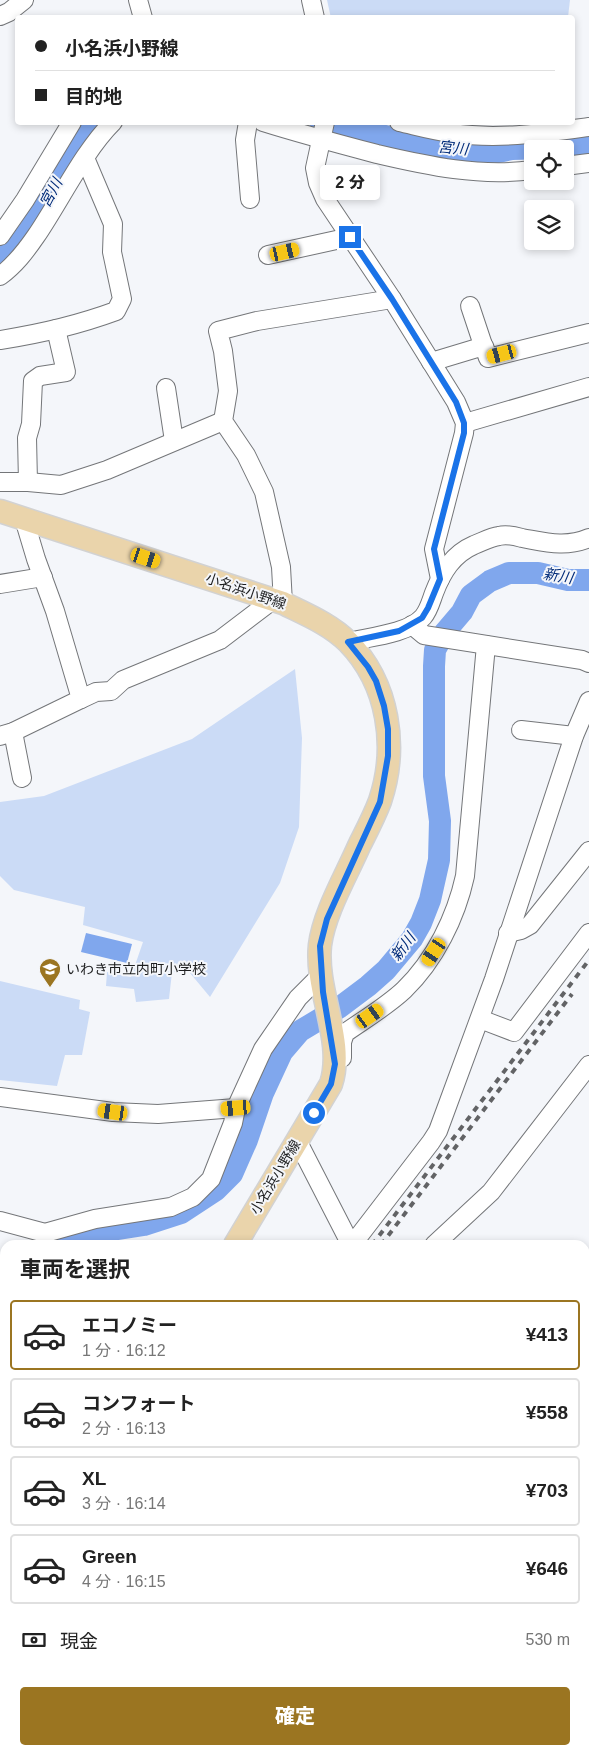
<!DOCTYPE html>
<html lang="ja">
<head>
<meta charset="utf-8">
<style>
  body { margin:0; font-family:Helvetica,"Noto Sans JP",sans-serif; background:#f6f6f6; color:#222; height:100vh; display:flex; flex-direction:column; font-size:19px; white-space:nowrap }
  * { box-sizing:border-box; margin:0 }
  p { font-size:16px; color:#767676 }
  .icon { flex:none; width:28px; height:28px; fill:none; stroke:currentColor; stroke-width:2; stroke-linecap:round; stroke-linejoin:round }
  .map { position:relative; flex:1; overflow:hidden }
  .panel { position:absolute; left:0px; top:1240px; width:590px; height:515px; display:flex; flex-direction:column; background:#fff; border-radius:15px 15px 0 0; box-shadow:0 2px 8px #0003 }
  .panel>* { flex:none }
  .hud { position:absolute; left:15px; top:15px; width:560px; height:110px; border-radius:5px; box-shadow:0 2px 8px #0003; display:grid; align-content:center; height:110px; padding:0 20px; background:#fff }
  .buttons { position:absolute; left:524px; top:140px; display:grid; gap:10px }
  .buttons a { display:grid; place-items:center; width:50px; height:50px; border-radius:5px; background:#fff; box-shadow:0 2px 8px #0003; font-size:25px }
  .end { position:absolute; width:22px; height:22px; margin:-11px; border:6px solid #1a73e8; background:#fff; box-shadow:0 0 0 2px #fff }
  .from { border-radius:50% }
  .bubble { position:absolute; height:35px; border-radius:5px; background:#fff; box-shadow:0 2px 8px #0003; font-size:16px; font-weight:800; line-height:35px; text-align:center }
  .car { position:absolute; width:15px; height:30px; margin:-15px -8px; border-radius:6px; box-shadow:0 0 4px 1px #0007; background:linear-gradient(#f5c518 24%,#345 0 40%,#f5c518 0 76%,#345 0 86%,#f5c518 0) }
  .hud b { display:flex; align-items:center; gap:18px; height:48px; font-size:19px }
  .hud b+b { border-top:1px solid #e0e0e0 }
  .hud i { width:12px; height:12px; background:#222 }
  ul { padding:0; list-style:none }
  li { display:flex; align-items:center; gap:15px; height:70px; margin:0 10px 8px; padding:0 10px; border:2px solid #e0e0e0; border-radius:5px }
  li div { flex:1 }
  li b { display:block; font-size:19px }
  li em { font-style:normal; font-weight:800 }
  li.current { border-color:#9b7521 }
  li>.icon { width:45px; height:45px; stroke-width:1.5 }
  h2 { padding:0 20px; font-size:22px; line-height:60px }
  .pay { display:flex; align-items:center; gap:12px; height:55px; padding:0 20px; font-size:19px }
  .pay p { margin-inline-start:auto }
  .action { display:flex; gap:10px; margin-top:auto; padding:10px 20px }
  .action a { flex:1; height:58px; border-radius:5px; background:#9b7521; color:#fff; font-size:20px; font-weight:800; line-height:58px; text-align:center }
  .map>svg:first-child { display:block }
  .green { fill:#cbdbf6 }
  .water { fill:#80a7ed }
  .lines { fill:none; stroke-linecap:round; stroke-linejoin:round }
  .river { stroke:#80a7ed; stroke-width:22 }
  .minor-casing { stroke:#747679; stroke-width:20 }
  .major-casing { stroke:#d2d2d2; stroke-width:25 }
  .minor { stroke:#fff; stroke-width:18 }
  .major { stroke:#ead4ab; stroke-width:22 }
  .rail { stroke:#626365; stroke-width:4; stroke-dasharray:6 6; stroke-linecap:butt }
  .route { stroke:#1a73e8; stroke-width:6 }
  .labels { text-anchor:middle; stroke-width:4; stroke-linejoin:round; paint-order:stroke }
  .street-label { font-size:14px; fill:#1d1e1f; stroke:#f4f6fa }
  .poi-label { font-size:14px; fill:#1d1e1f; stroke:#f4f6fa; text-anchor:start }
  .water-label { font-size:15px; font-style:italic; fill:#022c7a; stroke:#f4f6fa }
</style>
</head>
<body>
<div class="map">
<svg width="589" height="1755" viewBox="0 0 589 1755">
  <rect width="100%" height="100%" fill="#f4f6fa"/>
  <!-- green -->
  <g class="green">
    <polygon points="327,0 570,0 568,17 331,18"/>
    <polygon points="295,669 302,738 299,827 280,883 210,997 190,973 172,972 169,999 136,1002 134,989 106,986 107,972 131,977 143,942 83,925 85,907 14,890 0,876 0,802 44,796 192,739"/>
    <polygon points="0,981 80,1000 79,1009 90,1012 82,1055 65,1055 57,1086 0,1080"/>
    <polygon points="589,1709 589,1755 557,1755 558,1750 585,1750 585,1712"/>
  </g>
  <!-- water -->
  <polygon class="water" points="86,933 132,944 127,963 81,952"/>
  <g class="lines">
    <!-- river -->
    <g class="river">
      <polyline points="320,122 455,151 498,152 512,149 589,147"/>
      <path d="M0,259C37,237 51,184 73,149C79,140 88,131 96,122"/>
      <polyline points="47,1245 93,1233 144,1225 181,1213 216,1190 232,1174 247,1140 263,1093 282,1052 300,1031 340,1007 368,986 386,970 412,939 421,923 430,900 439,860 440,821 434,776 434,666 435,650 445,632 462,612 471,595 490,581 509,573 538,573 568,580 589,580"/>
      <polyline points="0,1280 5,1275"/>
    </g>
    <!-- minor casing -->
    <g class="minor-casing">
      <g id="minor">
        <polyline points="138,0 143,18"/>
        <polyline points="311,0 315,18"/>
        <polyline points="0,16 9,12 24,0"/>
        <polyline points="248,122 245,140 250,199"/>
        <path d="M263,122C301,134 339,144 377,154C428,166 480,177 532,170"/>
        <polyline points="325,122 315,168 318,183 325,199 392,299 456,402 465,423 464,433 434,549 440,579"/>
        <path d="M399,122C417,126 434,131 452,133C497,140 544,133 589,127"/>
        <polyline points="565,166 589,163"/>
        <polyline points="0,236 25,200 72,122"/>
        <polyline points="268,255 350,237"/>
        <path d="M0,276C15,265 25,252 36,236C60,201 83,152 113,122"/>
        <polyline points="470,306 484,348"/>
        <path d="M0,340C39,334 78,325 116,311L122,299L112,252L113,224L85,158"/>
        <polyline points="431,362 484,346 488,358 589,333"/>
        <polyline points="166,388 174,441"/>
        <polyline points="465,423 589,387"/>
        <polyline points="0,482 28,482 61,485 107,470 223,421"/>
        <polyline points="28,482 27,438 31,424 33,381 40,376 66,372 56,329"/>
        <polyline points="0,584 43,577"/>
        <polyline points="283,603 281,567 264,492 246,455 223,421 228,391 223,351 218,331 257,321 392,299"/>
        <polyline points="412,625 424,635 582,660 589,663"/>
        <path d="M348,642C369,637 408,634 423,617C429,610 431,601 434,593C442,572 453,554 474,545C482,542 491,537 499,536C506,534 515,536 522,538C545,542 566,548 589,538"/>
        <polyline points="81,699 96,692 111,691 123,680 220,640 274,599"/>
        <polyline points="521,730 574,736"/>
        <polyline points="13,732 22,778"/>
        <polyline points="0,736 13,732 81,699 55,611 36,559 24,519"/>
        <polyline points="508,933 521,930 530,925 589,851"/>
        <polyline points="480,1019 514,1032 589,933"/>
        <path d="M342,1058V1042L345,1033C365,1019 387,1006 404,990C435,960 456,917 465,876L486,645"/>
        <polyline points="0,1097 113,1112 158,1114 236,1108"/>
        <polyline points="297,1140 351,1245"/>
        <polyline points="0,1221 45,1233 95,1219 171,1207 193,1197 211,1179 233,1123 236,1108 263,1049 298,998 322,974"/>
        <polyline points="352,1245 431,1142 438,1131 494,979 574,736 589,701"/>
        <polyline points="434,1245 491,1192 589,1065"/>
        <polyline points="0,1439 5,1430"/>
        <polyline points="585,1491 589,1490"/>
        <polyline points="0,1556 5,1549"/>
        <polyline points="585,1604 589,1599"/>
        <polyline points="585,1630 589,1624"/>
        <polyline points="284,1750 293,1755"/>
        <polyline points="252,1755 255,1750"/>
        <polyline points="485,1755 488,1750"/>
        <polyline points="509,1755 512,1750"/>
      </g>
    </g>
    <!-- major casing -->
    <g class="major-casing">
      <g id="major">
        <path d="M0,511L283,603C305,614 330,624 348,642C389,684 398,747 380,801C374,817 366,832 359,846C346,876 324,913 320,945C315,991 345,1041 331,1084L235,1245"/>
        <polyline points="585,1341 589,1338"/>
        <polyline points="119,1755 125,1750"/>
      </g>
    </g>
    <!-- minor -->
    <use href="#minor" class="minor"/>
    <!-- major -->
    <use href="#major" class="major"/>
    <!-- rail -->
    <g class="rail">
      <polyline points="372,1245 589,960"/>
      <polyline points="381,1245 572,994"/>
      <polyline points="0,1736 5,1730"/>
      <polyline points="0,1749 5,1743"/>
    </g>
  </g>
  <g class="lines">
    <!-- route -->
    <polyline class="route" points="314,1113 331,1084 335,1064 323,992 320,946 327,919 380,802 388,756 388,729 384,706 376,681 368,667 348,642 399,631 422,618 428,608 440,579 434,549 464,433 464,423 456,402 392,299 350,237"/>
  </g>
  <!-- icons -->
  <defs>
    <g id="school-pin" transform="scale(1.125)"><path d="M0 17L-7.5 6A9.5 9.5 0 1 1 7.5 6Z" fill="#9b7521" stroke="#f4f6fa"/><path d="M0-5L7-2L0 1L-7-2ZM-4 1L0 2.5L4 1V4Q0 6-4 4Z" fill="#fff"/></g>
  </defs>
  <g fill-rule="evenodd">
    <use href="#school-pin" x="50" y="969"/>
  </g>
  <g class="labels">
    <!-- street labels -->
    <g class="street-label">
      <text transform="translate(246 591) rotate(19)" y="5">小名浜小野線</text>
      <text transform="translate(275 1177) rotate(-59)" y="5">小名浜小野線</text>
    </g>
    <!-- poi labels -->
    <g class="poi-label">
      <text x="66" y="974">いわき市立内町小学校</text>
    </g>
    <!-- water labels -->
    <g class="water-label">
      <text transform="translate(453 148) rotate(6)" y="5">宮川</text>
      <text transform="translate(51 193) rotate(-62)" y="5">宮川</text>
      <text transform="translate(558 576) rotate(9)" y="5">新川</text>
      <text transform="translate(403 947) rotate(-53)" y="5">新川</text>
    </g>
  </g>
</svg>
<div class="buttons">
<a><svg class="icon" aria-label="locate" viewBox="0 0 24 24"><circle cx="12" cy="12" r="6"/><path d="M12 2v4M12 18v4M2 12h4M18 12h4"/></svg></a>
<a><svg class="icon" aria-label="layers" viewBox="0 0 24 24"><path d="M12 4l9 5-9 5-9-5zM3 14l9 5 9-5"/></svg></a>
</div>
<i class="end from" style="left:314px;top:1113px"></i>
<i class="end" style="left:350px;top:237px"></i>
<div class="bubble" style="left:320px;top:165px;width:60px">2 分</div>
<i class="car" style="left:285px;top:252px;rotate:77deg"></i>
<i class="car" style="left:502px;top:354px;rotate:255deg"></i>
<i class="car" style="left:146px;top:558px;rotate:108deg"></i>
<i class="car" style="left:434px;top:952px;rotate:214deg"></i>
<i class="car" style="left:370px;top:1016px;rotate:55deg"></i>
<i class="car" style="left:236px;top:1108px;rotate:265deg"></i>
<i class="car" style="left:113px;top:1112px;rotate:278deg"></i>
<div class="hud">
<b><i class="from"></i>小名浜小野線</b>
<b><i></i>目的地</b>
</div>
<section class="panel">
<h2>車両を選択</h2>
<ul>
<li class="current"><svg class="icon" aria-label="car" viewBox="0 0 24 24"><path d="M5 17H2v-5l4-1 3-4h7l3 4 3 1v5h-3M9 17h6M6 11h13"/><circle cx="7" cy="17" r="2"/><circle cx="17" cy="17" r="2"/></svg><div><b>エコノミー</b><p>1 分 · 16:12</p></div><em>¥413</em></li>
<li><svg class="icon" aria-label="car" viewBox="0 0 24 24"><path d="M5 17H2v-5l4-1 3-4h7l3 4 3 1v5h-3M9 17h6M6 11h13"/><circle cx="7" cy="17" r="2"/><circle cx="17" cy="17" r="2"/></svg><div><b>コンフォート</b><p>2 分 · 16:13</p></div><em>¥558</em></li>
<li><svg class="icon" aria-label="car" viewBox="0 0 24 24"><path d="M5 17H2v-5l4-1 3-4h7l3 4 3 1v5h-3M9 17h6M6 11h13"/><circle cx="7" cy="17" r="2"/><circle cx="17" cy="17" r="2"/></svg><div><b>XL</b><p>3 分 · 16:14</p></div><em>¥703</em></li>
<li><svg class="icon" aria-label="car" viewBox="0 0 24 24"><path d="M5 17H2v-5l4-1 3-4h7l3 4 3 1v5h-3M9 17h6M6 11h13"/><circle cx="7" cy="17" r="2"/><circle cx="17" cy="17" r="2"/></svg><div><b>Green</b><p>4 分 · 16:15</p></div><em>¥646</em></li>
</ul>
<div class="pay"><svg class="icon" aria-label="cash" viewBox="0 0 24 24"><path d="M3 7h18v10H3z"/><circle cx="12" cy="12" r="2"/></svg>現金<p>530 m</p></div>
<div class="action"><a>確定</a></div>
</section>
</div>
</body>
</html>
